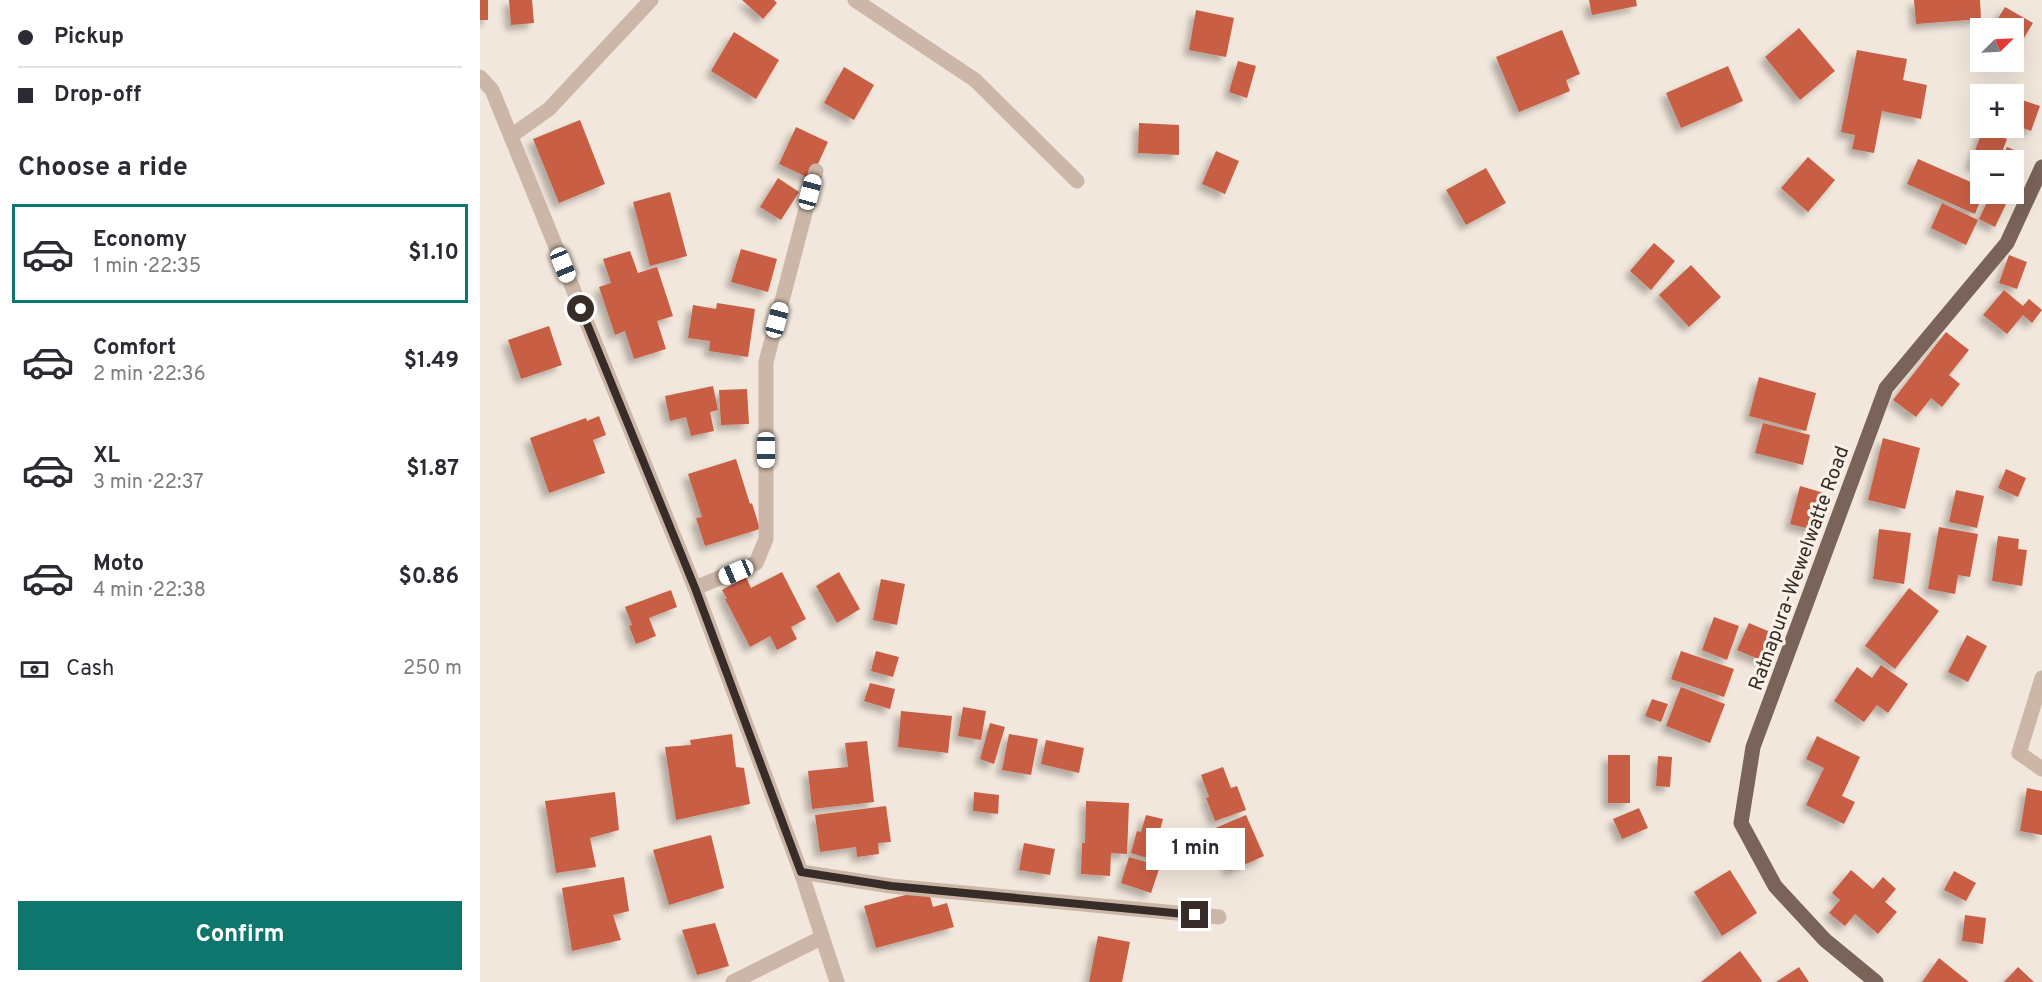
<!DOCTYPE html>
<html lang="en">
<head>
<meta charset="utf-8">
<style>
  body { margin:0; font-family:Overpass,sans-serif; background:#f7f7f7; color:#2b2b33; height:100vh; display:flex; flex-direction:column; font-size:22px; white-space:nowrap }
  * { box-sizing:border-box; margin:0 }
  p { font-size:20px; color:#7c7c81 }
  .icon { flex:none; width:33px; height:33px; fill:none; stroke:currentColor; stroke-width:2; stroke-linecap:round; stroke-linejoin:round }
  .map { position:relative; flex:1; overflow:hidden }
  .side { display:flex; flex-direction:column; background:#fff; width:480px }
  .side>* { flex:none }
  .hud { display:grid; align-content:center; height:132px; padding:0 18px; background:#fff }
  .needle { width:39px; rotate:66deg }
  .tools { position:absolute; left:1490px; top:18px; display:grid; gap:12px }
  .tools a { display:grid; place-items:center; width:54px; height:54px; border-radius:0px; background:#fff; box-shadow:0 6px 24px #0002; font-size:30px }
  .end { position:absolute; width:27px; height:27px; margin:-14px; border:8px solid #372c28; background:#fff; box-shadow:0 0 0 3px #fff }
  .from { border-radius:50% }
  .bubble { position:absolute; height:42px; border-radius:0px; background:#fff; box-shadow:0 6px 24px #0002; font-size:20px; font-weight:700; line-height:42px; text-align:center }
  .car { position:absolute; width:18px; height:36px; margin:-18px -9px; border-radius:8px; box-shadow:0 0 4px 2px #0007; background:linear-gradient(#fff 24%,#345 0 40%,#fff 0 76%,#345 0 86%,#fff 0) }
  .hud b { display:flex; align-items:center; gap:21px; height:57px; font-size:22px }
  .hud b+b { border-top:2px solid #e1e1e2 }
  .hud i { width:15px; height:15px; background:#2b2b33 }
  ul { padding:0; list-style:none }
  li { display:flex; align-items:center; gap:18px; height:99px; margin:0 12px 9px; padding:0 6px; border:3px solid transparent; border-radius:0px }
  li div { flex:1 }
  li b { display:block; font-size:22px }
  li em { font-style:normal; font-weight:700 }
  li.on { border-color:#0f766e }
  li>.icon { width:54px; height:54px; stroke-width:1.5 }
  h2 { padding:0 18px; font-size:27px; line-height:72px }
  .pay { display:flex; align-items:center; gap:15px; height:66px; padding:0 18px; font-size:22px }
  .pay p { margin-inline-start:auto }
  .cta { display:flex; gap:12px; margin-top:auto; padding:12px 18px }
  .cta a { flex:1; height:69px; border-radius:0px; background:#0f766e; color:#fff; font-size:24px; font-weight:700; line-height:69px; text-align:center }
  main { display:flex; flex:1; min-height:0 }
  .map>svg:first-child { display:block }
  .building { fill:#c85f44; filter:url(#shadow) }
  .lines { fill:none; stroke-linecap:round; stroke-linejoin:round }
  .minor { stroke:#cbb6a7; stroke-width:15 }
  .tertiary { stroke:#cbb6a7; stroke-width:15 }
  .primary { stroke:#7a6359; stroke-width:15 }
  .route { stroke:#372c28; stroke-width:8 }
  .labels { text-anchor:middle; stroke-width:6; stroke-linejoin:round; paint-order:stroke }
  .street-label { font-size:20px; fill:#372c28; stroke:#faf1e8 }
</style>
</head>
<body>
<main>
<section class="side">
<div class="hud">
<b><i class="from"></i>Pickup</b>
<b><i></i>Drop-off</b>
</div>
<h2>Choose a ride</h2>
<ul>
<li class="on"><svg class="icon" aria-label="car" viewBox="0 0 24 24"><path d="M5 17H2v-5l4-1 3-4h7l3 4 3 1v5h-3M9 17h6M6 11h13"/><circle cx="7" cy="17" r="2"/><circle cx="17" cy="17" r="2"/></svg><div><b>Economy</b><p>1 min · 22:35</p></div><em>$1.10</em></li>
<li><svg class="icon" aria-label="car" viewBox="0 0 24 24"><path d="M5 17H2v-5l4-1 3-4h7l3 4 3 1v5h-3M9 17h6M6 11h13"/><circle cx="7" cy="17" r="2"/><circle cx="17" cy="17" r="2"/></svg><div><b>Comfort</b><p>2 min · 22:36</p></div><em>$1.49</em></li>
<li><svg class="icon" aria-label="car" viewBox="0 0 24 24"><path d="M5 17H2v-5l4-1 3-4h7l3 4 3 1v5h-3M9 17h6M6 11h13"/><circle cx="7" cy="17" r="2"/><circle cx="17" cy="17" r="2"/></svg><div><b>XL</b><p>3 min · 22:37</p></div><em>$1.87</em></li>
<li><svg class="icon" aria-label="car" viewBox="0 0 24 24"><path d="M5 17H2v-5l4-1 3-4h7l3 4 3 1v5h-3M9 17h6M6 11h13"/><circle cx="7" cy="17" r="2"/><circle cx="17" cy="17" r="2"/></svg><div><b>Moto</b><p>4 min · 22:38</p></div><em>$0.86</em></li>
</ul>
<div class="pay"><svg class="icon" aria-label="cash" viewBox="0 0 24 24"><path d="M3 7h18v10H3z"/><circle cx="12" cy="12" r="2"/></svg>Cash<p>250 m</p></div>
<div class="cta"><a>Confirm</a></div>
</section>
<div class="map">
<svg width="1562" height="982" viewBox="0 0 1562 982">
  <defs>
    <filter id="shadow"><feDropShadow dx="-5.5" dy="5.5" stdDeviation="3" flood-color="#0004"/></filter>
  </defs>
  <rect width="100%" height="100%" fill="#f2e7dc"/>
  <!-- building -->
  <g class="building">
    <rect x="0" y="0" width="8" height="20"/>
    <polygon points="29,0 52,0 54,23 31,25"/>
    <polygon points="262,0 294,0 297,3 283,19"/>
    <polygon points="1109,0 1156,0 1157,6 1112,15"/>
    <polygon points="1434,0 1500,0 1501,19 1436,24"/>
    <polygon points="1525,7 1553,23 1533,56 1533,28 1512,28"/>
    <polygon points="716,10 754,18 746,57 709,50"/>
    <polygon points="1319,28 1355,71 1320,100 1285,57"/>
    <polygon points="1082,30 1100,74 1086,80 1090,91 1039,112 1016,57"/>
    <polygon points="254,32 299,60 276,99 231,71"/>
    <polygon points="1377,50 1427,59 1423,80 1447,85 1441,119 1402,111 1394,153 1372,149 1375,135 1361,132"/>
    <polygon points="758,61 776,66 767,98 749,92"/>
    <polygon points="1248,66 1263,101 1201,128 1186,93"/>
    <polygon points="364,67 394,85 374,120 344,103"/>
    <polygon points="1533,97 1560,106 1551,131 1533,124"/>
    <polygon points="100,120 125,184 79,203 53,139"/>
    <polygon points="659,123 699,125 699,155 658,153"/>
    <polygon points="316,127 348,142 331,179 299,164"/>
    <polygon points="1503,129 1527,139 1519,160 1500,160 1500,168 1490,164"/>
    <polygon points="1527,147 1544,154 1533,177 1533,160 1521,160"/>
    <polygon points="736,151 759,161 745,194 722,184"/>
    <polygon points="1328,157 1355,180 1328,212 1301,188"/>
    <polygon points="1438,159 1500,186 1500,194 1503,194 1495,214 1427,184"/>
    <polygon points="1006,168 1026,203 986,225 966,190"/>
    <polygon points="298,178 319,192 301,220 280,207"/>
    <polygon points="190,192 207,256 170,266 153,202"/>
    <polygon points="1511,194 1527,202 1515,227 1499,219"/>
    <polygon points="1462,203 1498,220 1486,245 1451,228"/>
    <polygon points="1174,243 1195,261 1171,290 1150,271"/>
    <polygon points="261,249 297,259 288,292 251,282"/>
    <polygon points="150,251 158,273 177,267 193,316 177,321 186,349 154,359 145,331 135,335 119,287 131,283 123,259"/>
    <polygon points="1529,255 1547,262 1537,289 1519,283"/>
    <polygon points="1211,265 1241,297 1209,327 1179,295"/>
    <polygon points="1524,290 1543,306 1549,299 1562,310 1552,323 1543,315 1527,334 1503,315"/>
    <polygon points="237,303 275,309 268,357 229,351 230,341 208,338 213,305 236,309"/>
    <polygon points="69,326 82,365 41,379 28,340"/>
    <polygon points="1466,332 1489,350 1469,375 1480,384 1462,407 1451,398 1436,417 1413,400"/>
    <polygon points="1279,377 1336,393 1326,431 1269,416"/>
    <polygon points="233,386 238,410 230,412 234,431 211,436 206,417 190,421 185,396"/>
    <polygon points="267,389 269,424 241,425 239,390"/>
    <polygon points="119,416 126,435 113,440 125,473 69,493 50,438 106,418 107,421"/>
    <polygon points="1283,423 1330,435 1323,465 1275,453"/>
    <polygon points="1403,438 1440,448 1425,509 1388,500"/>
    <polygon points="256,459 270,504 272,503 280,529 225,546 216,518 222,517 208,474"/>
    <polygon points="1526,469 1546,478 1538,497 1518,488"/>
    <polygon points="1320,486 1344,493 1334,530 1310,524"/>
    <polygon points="1476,490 1504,496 1497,528 1469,522"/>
    <polygon points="1459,527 1498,534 1490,577 1478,575 1475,594 1448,589"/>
    <polygon points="1399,529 1431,533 1424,584 1393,579"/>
    <polygon points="1518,536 1539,539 1538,549 1547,550 1542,586 1512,581"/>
    <polygon points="302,572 326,619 311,627 317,639 297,650 290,636 270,647 245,599 247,599 242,590 266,577 271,588"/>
    <polygon points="359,572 380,609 357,623 336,586"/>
    <polygon points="401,579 425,584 417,625 393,620"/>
    <polygon points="1429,588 1459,611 1415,669 1385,646"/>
    <polygon points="191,590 197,607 169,618 176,636 156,644 149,626 152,625 145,607"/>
    <polygon points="1234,617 1259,626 1247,660 1222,650"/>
    <polygon points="1269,623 1295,634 1283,661 1257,650"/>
    <polygon points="1487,635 1507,646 1488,682 1468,672"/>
    <polygon points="396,651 419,657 413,677 391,671"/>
    <polygon points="1201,651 1254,669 1244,697 1191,679"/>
    <polygon points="1401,665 1428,684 1408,713 1397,705 1384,722 1354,701 1377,667 1392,678"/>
    <polygon points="390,683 415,689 410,709 384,701"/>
    <polygon points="1201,687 1245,704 1230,743 1186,726"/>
    <polygon points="1172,699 1188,704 1181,722 1165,716"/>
    <polygon points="483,707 506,711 501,740 478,736"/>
    <polygon points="421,711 472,716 468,753 418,747"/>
    <polygon points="510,723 525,727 514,764 500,759"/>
    <polygon points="252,734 256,767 264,768 270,804 196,820 185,747 211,745 210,740"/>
    <polygon points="529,734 558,739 551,775 522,770"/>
    <polygon points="1337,736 1380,757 1362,796 1375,802 1364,824 1326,805 1344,768 1326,759"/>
    <polygon points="566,740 604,748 599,773 561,764"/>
    <polygon points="387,741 394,802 332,809 328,771 368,767 365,743"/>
    <rect x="1128" y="755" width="22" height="48"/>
    <polygon points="1178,756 1192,757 1190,787 1176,786"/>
    <polygon points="743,767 751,788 757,786 766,810 735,821 726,798 729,797 721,775"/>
    <polygon points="1547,788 1562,791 1562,835 1540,831"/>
    <polygon points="135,792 139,830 110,838 116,867 76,873 65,801"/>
    <polygon points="494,792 519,795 518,814 493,811"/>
    <polygon points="606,801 649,803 647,854 631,853 630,876 601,874 602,843 605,843"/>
    <polygon points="406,806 411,842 398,843 399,854 377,857 376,847 340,852 335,815"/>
    <polygon points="1159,808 1168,828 1142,839 1133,819"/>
    <polygon points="666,815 683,819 678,837 683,838 677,861 651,853 657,831 661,832"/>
    <polygon points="766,815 784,856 750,871 733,829"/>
    <polygon points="231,835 244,888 189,905 173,850"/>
    <polygon points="544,843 575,849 570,875 539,870"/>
    <polygon points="649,857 680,866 671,893 641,883"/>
    <polygon points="1250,870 1277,913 1242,936 1214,892"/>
    <polygon points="1371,870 1393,889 1403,877 1416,889 1405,902 1417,912 1398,934 1375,914 1365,926 1349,913 1360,900 1352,893"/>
    <polygon points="1474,871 1496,883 1486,901 1464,890"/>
    <polygon points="144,877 149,911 133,915 141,940 92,951 82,888"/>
    <polygon points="448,889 453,907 467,903 474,927 396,948 384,906"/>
    <polygon points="1485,915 1506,918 1503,944 1482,941"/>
    <polygon points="235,923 249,966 217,975 202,930"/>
    <polygon points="618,936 650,942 642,982 609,982"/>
    <polygon points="1260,951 1282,981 1281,982 1221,982"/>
    <polygon points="1459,958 1489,982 1442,982"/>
    <polygon points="1319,967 1329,982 1296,982"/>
    <polygon points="1538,967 1554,982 1524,982"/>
  </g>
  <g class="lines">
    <!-- minor -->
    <g class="minor">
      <polyline points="375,0 495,80 597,181"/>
      <polyline points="31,136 69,109 171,0"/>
      <polyline points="215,588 276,563 286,539 286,362 336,171"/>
      <polyline points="1562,678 1539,753 1562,769"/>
      <polyline points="321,872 411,886 739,917"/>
      <polyline points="253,982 341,938"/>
    </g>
    <!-- tertiary -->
    <polyline class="tertiary" points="0,77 12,90 215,588 321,872 357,982"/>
    <!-- primary -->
    <polyline class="primary" points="1396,982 1345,940 1295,886 1261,823 1273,747 1406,388 1527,243 1562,167"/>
  </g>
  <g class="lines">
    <!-- route -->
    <polyline class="route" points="101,309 215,588 321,872 411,886 715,915"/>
  </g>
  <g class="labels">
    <!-- street labels -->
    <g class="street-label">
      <text transform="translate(1318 568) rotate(-70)" y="7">Ratnapura-Wewelwatte Road</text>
    </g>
  </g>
</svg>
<div class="tools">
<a><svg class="needle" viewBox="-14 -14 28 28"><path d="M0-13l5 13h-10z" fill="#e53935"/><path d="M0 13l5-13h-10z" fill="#7c7c81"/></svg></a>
<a>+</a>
<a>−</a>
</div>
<i class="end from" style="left:101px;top:309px"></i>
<i class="end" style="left:715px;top:915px"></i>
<div class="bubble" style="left:666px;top:828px;width:99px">1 min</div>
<i class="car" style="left:330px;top:192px;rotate:15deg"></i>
<i class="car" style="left:83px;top:265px;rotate:158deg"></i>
<i class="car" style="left:297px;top:320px;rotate:15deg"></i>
<i class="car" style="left:286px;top:450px;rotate:180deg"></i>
<i class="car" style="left:256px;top:572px;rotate:247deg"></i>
</div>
</main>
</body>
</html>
